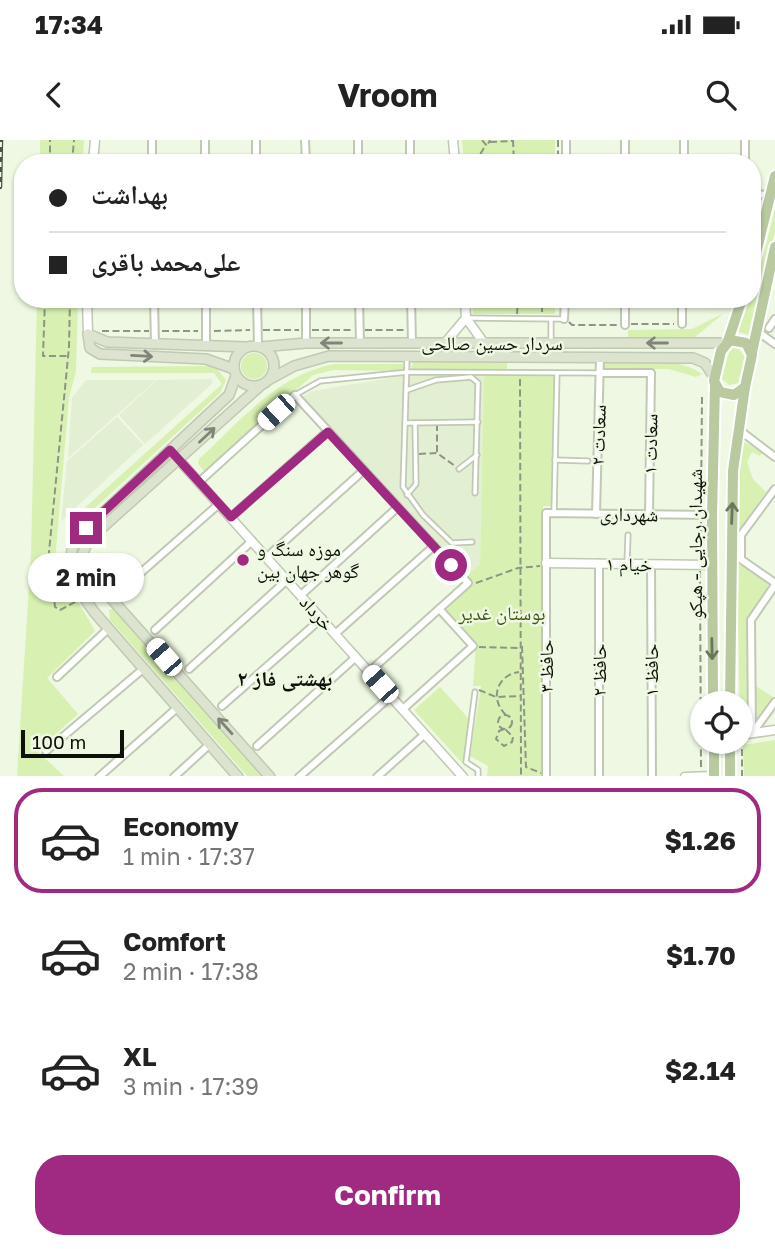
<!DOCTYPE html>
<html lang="en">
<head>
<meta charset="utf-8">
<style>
  body { margin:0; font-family:"Golos Text","Noto Naskh Arabic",sans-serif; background:#f6f6f6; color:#222; height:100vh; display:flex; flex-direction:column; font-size:26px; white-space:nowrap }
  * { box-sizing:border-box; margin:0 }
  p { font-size:23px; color:#767676 }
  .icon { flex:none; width:38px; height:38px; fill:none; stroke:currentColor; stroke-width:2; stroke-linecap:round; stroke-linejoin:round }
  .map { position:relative; height:636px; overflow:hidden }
  .panel { display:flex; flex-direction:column; background:#fff; flex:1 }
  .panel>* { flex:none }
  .hud { position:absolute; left:14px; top:14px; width:747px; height:154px; border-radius:28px; box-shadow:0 2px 5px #0004; display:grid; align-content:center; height:154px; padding:0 35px; background:#fff }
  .buttons { position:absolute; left:690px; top:551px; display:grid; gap:14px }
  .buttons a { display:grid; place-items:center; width:63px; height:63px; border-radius:50%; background:#fff; box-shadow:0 2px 5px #0004; font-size:35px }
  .scale { position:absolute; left:21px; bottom:18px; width:103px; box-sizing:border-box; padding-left:7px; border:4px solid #0e110a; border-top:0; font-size:19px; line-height:24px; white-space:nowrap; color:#0e110a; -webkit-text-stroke:5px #eef8e2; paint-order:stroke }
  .end { position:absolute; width:32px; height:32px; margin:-16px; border:9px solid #a02982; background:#fff; box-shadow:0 0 0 4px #fff }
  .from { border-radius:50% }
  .bubble { position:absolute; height:49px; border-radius:24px; background:#fff; box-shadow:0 2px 5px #0004; font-size:23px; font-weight:700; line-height:49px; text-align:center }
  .car { position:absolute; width:21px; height:42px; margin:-21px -10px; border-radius:9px; box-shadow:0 0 5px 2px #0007; background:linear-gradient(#fff 24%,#345 0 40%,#fff 0 76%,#345 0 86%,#fff 0) }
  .hud b { display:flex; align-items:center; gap:24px; height:66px; font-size:26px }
  .hud b+b { border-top:2px solid #e0e0e0 }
  .hud i { width:18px; height:18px; background:#222 }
  ul { padding:12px 0 0; list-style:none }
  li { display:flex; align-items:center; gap:21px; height:105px; margin:0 14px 10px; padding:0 21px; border:4px solid transparent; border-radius:28px }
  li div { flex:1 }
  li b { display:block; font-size:26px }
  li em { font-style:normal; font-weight:700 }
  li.current { border-color:#a02982 }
  li>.icon { width:63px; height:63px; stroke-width:1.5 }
  .action { display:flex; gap:14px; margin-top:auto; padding:14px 35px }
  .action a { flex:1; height:80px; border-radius:28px; background:#a02982; color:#fff; font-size:28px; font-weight:700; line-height:80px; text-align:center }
  .status { display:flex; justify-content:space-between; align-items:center; height:49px; padding:0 35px; background:#fff; direction:ltr }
  .status svg { height:19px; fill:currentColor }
  header { display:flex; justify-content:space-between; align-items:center; height:91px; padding:0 35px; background:#fff; font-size:32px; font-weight:700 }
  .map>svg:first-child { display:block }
  .built { fill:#e3efd2 }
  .green { fill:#d8f1b3 }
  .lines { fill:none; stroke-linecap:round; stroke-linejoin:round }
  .service-casing { stroke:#c1c9b4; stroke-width:7 }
  .minor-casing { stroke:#c1c9b4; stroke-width:10 }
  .tertiary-casing { stroke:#c1c9b4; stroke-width:11 }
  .secondary-casing { stroke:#c1c9b4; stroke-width:12 }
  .primary-casing { stroke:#fff; stroke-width:14 }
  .path { stroke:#8e9585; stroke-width:2; stroke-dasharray:7 3.5; stroke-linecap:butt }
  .service { stroke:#fff; stroke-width:3.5 }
  .minor { stroke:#fff; stroke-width:6 }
  .tertiary { stroke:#fff; stroke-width:8 }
  .secondary { stroke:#dce4d0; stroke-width:9 }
  .primary { stroke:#b9c9a0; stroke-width:10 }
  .rail-casing { stroke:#4e5347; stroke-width:4.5 }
  .rail { stroke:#eef8e2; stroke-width:2; stroke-dasharray:5; stroke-linecap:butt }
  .oneway { stroke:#7f8577 }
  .oneway2 { stroke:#6c765c }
  .route { stroke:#a02982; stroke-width:9 }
  .poi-dot { fill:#a02982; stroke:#eef8e2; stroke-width:2.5 }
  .labels { text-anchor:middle; stroke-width:5; stroke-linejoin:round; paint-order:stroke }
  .street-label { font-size:19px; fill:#0e110a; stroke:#eef8e2 }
  .poi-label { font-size:19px; fill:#0e110a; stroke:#eef8e2; text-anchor:start }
  .park-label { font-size:19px; fill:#3f5412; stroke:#eef8e2 }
  .neighbourhood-label { font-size:21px; font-weight:bold; fill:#0e110a; stroke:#eef8e2 }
</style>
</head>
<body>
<div class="status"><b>17:34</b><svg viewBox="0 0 49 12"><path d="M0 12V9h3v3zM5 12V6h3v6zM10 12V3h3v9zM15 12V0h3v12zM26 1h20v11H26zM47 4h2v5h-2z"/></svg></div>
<header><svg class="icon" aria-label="back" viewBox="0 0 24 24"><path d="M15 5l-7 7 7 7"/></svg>Vroom<svg class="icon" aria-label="search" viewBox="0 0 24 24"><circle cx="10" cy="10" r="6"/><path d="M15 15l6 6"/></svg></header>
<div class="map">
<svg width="775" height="637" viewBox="0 0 775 637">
  <rect width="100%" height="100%" fill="#eef8e2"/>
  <!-- built -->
  <g class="built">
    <polygon points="408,235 484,235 480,424 467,436 303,257 312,251"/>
    <polygon points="211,239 213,243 145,304 119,275 157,240"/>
    <polygon points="86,240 156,240 68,318 72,258"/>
    <polygon points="117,277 143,305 61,381 67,321"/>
  </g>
  <!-- green -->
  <g class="green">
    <polygon points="40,0 84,0 83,23 40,23"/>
    <polygon points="462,0 555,0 555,23 464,23"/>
    <polygon points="775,69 775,91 748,195 736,191 750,159 752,159"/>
    <polygon points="37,159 78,159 76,231 69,258 55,421 95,491 47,538 78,574 37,611 64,636 17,636 31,414"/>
    <polygon points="472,159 555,159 555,174 473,174"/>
    <polygon points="724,173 695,197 628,197 628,190 692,189"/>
    <polygon points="734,208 739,209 745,217 738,243 729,245 722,239 729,212"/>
    <circle cx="254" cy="226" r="13"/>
    <polygon points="413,222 507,222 507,229 411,229"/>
    <path d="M603,222C635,222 675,215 702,234L696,237L669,229L603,230Z"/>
    <path d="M335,224H403L405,231L334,230L313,235L204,331L198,324L199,319C240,281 278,234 335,224Z"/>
    <polygon points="211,226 218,230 226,240 220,253 73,388 69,382 222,244 214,233 91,233 92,227"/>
    <polygon points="484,235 555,235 552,366 543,366 543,636 487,636 488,626 470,616 481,546 473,546 476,504 445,470 473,445 467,436 480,424"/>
    <polygon points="744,302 763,312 760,316 752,312 747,322 753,339 766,352 735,396 740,309"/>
    <polygon points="737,424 745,424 770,443 747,480 748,541 773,557 749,590 740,590"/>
    <polygon points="115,468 264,636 247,636 110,480 109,470"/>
    <polygon points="440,547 469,579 463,624 414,570"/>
    <polygon points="775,600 775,636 744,636 743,605"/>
  </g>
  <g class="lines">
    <!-- service casing -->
    <g class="service-casing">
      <g id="service">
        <polyline points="469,178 562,179"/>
        <polyline points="551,201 551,179"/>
        <polyline points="407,218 403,347 423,375 452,403 472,402"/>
        <polyline points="407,250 436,240 471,237 478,243 475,353"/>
        <polyline points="295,255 320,241 408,232 600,233"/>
        <polyline points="405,283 478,282"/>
        <polyline points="555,320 588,321"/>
        <polyline points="459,329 477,315"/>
        <polyline points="407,355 416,344 415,283"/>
        <polyline points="554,373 557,233"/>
        <polyline points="627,422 628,395"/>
        <polyline points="475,552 466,622 478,630 478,637"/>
      </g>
    </g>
    <!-- minor casing -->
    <g class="minor-casing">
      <g id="minor">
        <polyline points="152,0 152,23"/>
        <polyline points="256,0 256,23"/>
        <polyline points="305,0 306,23"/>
        <polyline points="358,0 358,23"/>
        <polyline points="205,23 205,0"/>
        <polyline points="410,23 410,0"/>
        <polyline points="566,23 566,0"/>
        <polyline points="625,23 625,0"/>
        <polyline points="684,23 684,0"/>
        <polyline points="745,23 745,0"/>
        <polyline points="752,54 771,55"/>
        <polyline points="154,159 155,205"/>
        <polyline points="206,159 206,206"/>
        <polyline points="257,159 258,206"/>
        <polyline points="306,159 306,203"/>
        <polyline points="359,159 360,203"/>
        <polyline points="411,159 412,203"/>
        <polyline points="564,179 565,159"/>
        <polyline points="682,184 682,159"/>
        <polyline points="625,185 625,159"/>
        <polyline points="769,188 775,179"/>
        <polyline points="757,191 775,204"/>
        <polyline points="600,233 651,233 649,374"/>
        <polyline points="738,289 775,317"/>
        <polyline points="199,342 295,255 468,443 369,532"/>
        <polyline points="596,374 600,217"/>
        <polyline points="231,377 328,291"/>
        <polyline points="267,417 364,330"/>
        <polyline points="739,418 775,443"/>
        <polyline points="741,418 741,395 775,349"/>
        <polyline points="599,423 599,637"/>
        <polyline points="651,424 652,637"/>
        <polyline points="120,451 219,364"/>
        <polyline points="301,455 398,367"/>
        <polyline points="155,490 252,401"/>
        <polyline points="335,494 434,406"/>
        <polyline points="189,529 287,440"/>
        <polyline points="57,537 107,490"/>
        <polyline points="222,566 322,478"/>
        <polyline points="403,569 473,506 442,472"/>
        <polyline points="753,592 775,562"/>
        <polyline points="752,593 751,480 775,445"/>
        <polyline points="257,606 356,517"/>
        <polyline points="46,611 143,529"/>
        <polyline points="99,637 177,568"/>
        <polyline points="174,637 210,604"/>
        <polyline points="299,637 391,556"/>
        <polyline points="377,637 425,594"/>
        <polyline points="546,637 546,373 712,375"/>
      </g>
    </g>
    <!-- tertiary casing -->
    <g class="tertiary-casing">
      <g id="tertiary">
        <polyline points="453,0 455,23"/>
        <polyline points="93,23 95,0"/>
        <polyline points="87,159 88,194"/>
        <polyline points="465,159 466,178"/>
        <polyline points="466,178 484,203"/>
        <polyline points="445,203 466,178"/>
        <polyline points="170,310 463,637"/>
        <polyline points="546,423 711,425"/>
        <polyline points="740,595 775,590"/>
        <polyline points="685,637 714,636"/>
      </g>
    </g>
    <!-- secondary casing -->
    <g class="secondary-casing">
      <g id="secondary">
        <polyline points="88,194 90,208 100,214 206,219 234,229"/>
        <polyline points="88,194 107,202 246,207"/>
        <circle cx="254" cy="226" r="20"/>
        <polyline points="260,207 306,203 725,203"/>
        <path d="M236,236L229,255L76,398C63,426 77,450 95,473L238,637"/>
        <polyline points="270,239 294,226 329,216 693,218 705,223 714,237"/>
        <path d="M259,247L93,396C84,407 80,415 85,429L270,637"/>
        <polyline points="84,457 95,454 100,445"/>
      </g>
    </g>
    <!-- primary casing -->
    <g class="primary-casing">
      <g id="primary">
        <polyline points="752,129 775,36"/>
        <polygon points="730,200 746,203 752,215 745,247 734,255 720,252 714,241 721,211"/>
        <polyline points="728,201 742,159"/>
        <polyline points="752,212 775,107"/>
        <polyline points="713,564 712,375 715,245"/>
        <polyline points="730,564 733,331 745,247"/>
        <polyline points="714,602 714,637"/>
        <polyline points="730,602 730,637"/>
      </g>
    </g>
    <!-- path -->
    <g class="path">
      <polyline points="482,0 487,6 490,0"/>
      <polyline points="513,0 514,23"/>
      <polyline points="558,0 558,23"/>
      <polyline points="490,2 513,1"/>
      <polyline points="50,23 50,0"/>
      <polyline points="72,23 74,0"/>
      <polyline points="475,23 485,6"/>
      <polyline points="45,159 43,216 67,216"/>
      <polyline points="70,159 69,207 49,412 55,467 60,470 77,461"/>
      <polyline points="542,172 542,159"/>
      <polyline points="517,174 518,159"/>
      <polyline points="569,182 572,185 618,185"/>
      <polyline points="631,184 674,184"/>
      <polyline points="263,190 299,190"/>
      <polyline points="312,190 352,190"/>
      <polyline points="365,190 404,190"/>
      <polyline points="102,191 149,191"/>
      <polyline points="162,191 198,191"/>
      <polyline points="214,191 250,190"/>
      <polyline points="520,239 521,637"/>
      <polyline points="437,312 437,286"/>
      <polyline points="419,314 437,313 455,326"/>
      <polyline points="701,369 702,255"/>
      <polyline points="700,418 701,382"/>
      <polyline points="700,431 701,628"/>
      <polyline points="476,443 518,428 540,426"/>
      <polyline points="522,506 526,627 541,633"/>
      <polyline points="479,507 519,508"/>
      <polyline points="479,550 496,557 520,556"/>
      <path d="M506,575C489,559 497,535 519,532"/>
      <circle cx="505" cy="582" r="7"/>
      <polyline points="504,589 499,591 496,599 504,606 512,602 513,597 505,589"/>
      <polyline points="742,637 742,603"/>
    </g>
    <!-- service -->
    <use href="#service" class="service"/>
    <!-- minor -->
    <use href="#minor" class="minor"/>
    <!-- tertiary -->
    <use href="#tertiary" class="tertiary"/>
    <!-- secondary -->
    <use href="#secondary" class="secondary"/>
    <!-- primary -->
    <use href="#primary" class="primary"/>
    <!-- rail casing -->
    <g class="rail-casing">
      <polyline id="rail" points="0,47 1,0"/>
    </g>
    <!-- rail -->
    <use href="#rail" class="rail"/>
  </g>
  <!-- one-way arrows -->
  <defs><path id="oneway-shaft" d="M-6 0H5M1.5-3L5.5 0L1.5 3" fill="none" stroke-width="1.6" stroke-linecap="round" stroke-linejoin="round" transform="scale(1.75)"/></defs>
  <g class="oneway">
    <use href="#oneway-shaft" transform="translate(331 203) rotate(180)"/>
    <use href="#oneway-shaft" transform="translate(657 203) rotate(180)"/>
    <use href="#oneway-shaft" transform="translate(142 216) rotate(3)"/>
    <use href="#oneway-shaft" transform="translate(207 295) rotate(-43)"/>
    <use href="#oneway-shaft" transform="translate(225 586) rotate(-132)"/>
  </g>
  <g class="oneway2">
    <use href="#oneway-shaft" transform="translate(732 373) rotate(-88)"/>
    <use href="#oneway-shaft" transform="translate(712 509) rotate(89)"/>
  </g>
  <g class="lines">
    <!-- route -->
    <polyline class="route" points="86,388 170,310 231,377 328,292 451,425"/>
  </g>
  <!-- markers -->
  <circle class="poi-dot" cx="243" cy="420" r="7"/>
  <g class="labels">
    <!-- street labels -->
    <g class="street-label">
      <text x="492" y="210">سردار حسین صالحی</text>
      <text transform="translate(598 295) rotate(-88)" y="7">سعادت ۲</text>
      <text transform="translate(650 304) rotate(-89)" y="7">سعادت ۱</text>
      <text transform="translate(629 374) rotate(1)" y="7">شهرداری</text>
      <text transform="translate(695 404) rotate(-90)" y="7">شهیدان رجایی - هپکو</text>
      <text transform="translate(629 424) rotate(1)" y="7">خیام ۱</text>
      <text transform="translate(317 473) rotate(48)" y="7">خرداد</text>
      <text transform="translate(546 526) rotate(-90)" y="7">حافظ ۳</text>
      <text transform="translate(599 530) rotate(-90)" y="7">حافظ ۲</text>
      <text transform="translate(651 530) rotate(-90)" y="7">حافظ ۱</text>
    </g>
    <!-- poi labels -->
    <g class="poi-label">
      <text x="257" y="416">موزه سنگ و<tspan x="257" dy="22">گوهر جهان بین</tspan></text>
    </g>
    <!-- park labels -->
    <g class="park-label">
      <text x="502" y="480">بوستان غدیر</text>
    </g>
    <!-- neighbourhood labels -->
    <g class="neighbourhood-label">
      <text x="285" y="546">بهشتی فاز ۲</text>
    </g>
  </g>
</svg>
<div class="buttons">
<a><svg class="icon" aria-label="locate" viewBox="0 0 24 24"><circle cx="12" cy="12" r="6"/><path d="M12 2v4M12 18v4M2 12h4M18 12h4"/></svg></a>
</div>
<div class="scale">100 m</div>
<i class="end from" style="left:451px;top:425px"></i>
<i class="end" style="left:86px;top:388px"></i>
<div class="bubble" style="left:28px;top:413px;width:116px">2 min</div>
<i class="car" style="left:276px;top:272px;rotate:228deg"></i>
<i class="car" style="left:164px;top:517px;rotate:319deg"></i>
<i class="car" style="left:380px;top:544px;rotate:318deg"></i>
<div class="hud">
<b><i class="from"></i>بهداشت</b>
<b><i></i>علی‌محمد باقری</b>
</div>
</div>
<section class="panel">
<ul>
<li class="current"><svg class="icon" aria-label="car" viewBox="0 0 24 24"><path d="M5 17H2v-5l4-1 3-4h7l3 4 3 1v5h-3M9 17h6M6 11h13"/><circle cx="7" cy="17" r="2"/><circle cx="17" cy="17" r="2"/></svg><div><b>Economy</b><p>1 min · 17:37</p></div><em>$1.26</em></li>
<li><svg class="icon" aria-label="car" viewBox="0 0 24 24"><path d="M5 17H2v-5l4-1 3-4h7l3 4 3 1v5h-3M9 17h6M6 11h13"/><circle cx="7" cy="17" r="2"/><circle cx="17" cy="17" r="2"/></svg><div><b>Comfort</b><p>2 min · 17:38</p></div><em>$1.70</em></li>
<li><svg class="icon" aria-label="car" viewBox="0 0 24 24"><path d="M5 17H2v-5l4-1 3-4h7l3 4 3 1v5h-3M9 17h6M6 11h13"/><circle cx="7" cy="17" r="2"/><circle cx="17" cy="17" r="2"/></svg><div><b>XL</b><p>3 min · 17:39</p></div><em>$2.14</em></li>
</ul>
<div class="action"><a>Confirm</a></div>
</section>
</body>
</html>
